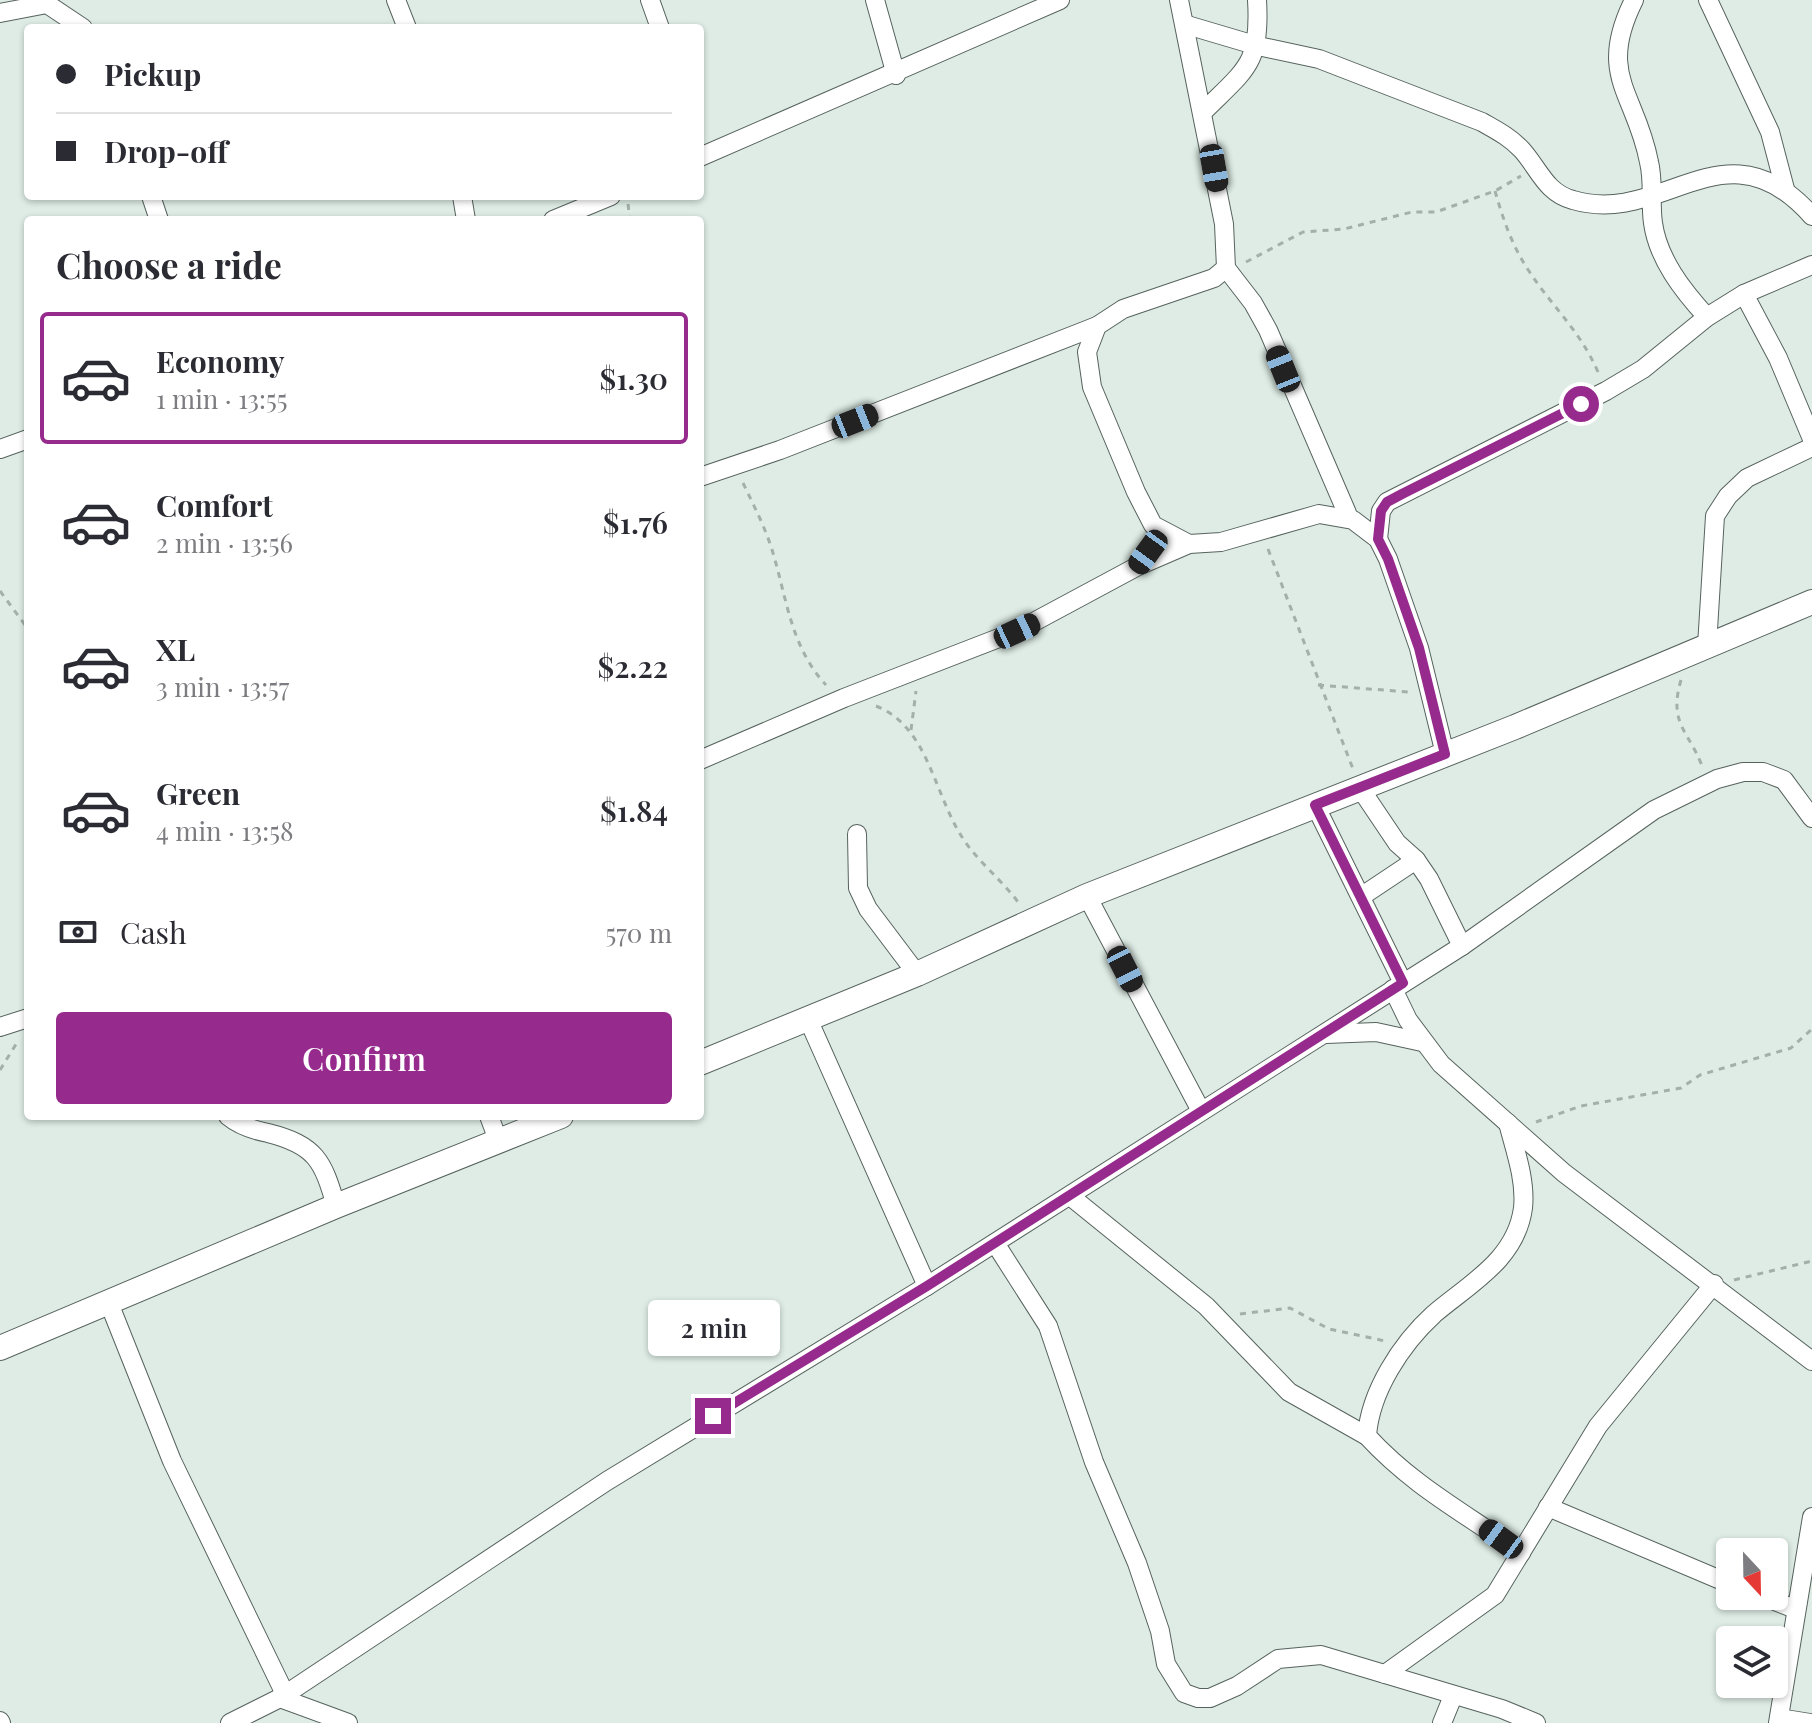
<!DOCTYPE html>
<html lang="en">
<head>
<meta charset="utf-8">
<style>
  body { margin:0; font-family:"Playfair Display",serif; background:#f7f7f7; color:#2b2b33; height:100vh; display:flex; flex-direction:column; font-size:30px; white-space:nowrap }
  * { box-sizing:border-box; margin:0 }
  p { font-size:26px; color:#7c7c81 }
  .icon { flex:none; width:44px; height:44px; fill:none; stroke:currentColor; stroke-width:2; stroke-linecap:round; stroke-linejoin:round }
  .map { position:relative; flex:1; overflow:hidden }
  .sheet { position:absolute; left:24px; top:216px; width:680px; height:904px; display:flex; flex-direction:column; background:#fff; border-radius:8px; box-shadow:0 2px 6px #0004 }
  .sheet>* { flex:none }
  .hud { position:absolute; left:24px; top:24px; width:680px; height:176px; border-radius:8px; box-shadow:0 2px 6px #0004; display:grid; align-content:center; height:176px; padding:0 32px; background:#fff }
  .needle { width:52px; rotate:158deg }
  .tools { position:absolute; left:1716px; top:1538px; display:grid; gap:16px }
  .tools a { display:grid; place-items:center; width:72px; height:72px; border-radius:8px; background:#fff; box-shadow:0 2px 6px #0004; font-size:40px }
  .end { position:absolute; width:36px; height:36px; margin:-18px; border:10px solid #972b8d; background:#fff; box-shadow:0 0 0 4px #fff }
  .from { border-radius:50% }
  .bubble { position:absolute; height:56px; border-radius:8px; background:#fff; box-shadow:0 2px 6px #0004; font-size:26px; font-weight:600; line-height:56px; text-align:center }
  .car { position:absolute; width:24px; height:48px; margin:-24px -12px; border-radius:10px; box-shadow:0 0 6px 2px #0007; background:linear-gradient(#222 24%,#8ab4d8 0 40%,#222 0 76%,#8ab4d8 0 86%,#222 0) }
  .hud b { display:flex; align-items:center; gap:28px; height:76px; font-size:30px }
  .hud b+b { border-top:2px solid #e1e1e2 }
  .hud i { width:20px; height:20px; background:#2b2b33 }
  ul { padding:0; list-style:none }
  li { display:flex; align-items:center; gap:24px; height:132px; margin:0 16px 12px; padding:0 16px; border:4px solid transparent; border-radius:8px }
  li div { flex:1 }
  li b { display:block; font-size:30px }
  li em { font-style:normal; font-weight:600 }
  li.active { border-color:#972b8d }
  li>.icon { width:72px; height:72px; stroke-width:1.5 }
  h2 { padding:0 32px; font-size:36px; line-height:96px }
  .pay { display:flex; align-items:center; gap:20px; height:88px; padding:0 32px; font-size:30px }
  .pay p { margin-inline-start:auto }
  .primary-button { display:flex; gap:16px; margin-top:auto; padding:16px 32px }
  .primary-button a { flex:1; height:92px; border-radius:8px; background:#972b8d; color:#fff; font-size:32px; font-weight:600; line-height:92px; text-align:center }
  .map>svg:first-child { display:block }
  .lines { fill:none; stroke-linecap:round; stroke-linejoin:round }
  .street-casing { stroke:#56635d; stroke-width:20 }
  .secondary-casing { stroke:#56635d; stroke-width:26 }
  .path { stroke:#a4afa9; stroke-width:3; stroke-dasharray:6 6; stroke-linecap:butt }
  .street { stroke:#fff; stroke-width:18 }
  .secondary { stroke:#fff; stroke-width:24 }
  .route { stroke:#972b8d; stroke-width:10 }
</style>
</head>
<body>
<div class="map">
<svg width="1812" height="1723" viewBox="0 0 1812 1723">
  <rect width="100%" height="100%" fill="#deece5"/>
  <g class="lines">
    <!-- street casing -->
    <g class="street-casing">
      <g id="street">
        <polyline points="396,0 407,28"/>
        <polyline points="650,0 660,28"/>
        <polyline points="875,0 896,75"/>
        <polyline points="1179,0 1224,224 1226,268 1214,278 1123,309 1097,326 1087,352 1092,387 1136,492 1153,525 1189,544"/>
        <path d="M1634,0C1596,76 1636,93 1649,162C1654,182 1650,203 1653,223C1658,259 1683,291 1707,317"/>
        <polyline points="1708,0 1770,132 1785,189"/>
        <polyline points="0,13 47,4 83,28"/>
        <path d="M1187,25L1258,46L1319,59L1482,122C1496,130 1510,137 1522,150C1539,169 1546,193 1573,200C1664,227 1725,118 1812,216"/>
        <path d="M1204,111C1246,69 1261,64 1257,0"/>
        <polyline points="700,157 1060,0"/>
        <polyline points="151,196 159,220"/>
        <polyline points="462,196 466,220"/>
        <polyline points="553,220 611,196"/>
        <polyline points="1226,268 1253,303 1268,330 1347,513"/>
        <polyline points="1744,294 1778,358 1812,439"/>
        <polyline points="0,449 28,439"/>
        <polyline points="700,477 780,450 1097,326"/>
        <polyline points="1378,539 1381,511 1387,502 1606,391 1643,369 1707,317 1744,294 1812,265"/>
        <polyline points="1707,646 1715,516 1728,496 1747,478 1812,447"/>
        <polyline points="700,760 844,698 1017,631 1138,566 1189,544 1221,542 1319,514 1353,520 1378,539 1388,559 1419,648 1445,754"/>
        <polyline points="1360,788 1397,843 1416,860 1429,879 1462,946"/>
        <polyline points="1315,805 1403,983"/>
        <polyline points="857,834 858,888 868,909 917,974"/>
        <polyline points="1087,896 1201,1111"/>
        <polyline points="1362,896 1416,860"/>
        <polyline points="1393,989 1408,1020 1441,1064 1564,1173 1812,1361"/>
        <polyline points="808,1019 927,1286"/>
        <polyline points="0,1027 28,1018"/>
        <polyline points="1326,1034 1376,1032 1422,1042"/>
        <path d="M228,1116C240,1126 253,1130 268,1133C316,1145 323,1161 336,1206"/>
        <polyline points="489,1116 498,1140"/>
        <path d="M1508,1123C1515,1150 1526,1180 1523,1208C1516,1260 1469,1284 1434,1314C1401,1344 1370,1392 1367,1436C1414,1487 1465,1513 1521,1553"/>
        <polyline points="1070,1196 1206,1306 1289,1392 1367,1436"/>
        <polyline points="995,1243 1048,1326 1094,1462 1137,1563 1160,1631 1166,1664 1184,1693 1198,1698 1210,1698 1237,1686 1278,1659 1321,1655 1502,1709 1536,1723"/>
        <polyline points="109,1303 172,1461 285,1694"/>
        <polyline points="1548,1507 1730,1584"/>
        <polyline points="1762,1596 1795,1609"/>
        <polyline points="1385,1674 1495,1595 1598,1426 1714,1284"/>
        <polyline points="280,1698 348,1723"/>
        <polyline points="1779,1718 1810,1723"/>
        <polyline points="0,1721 1,1723"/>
        <polyline points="230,1723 280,1698 607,1481 927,1286 1462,946 1654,810 1717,779 1743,772 1763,772 1784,780 1812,818"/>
        <polyline points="1442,1723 1453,1696"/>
        <polyline points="1778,1723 1812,1517"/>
      </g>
    </g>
    <!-- secondary casing -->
    <g class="secondary-casing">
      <g id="secondary">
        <polyline points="700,1063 917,974 1087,896 1515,727 1812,602"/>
        <polyline points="0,1348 336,1206 561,1116"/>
      </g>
    </g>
    <!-- path -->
    <g class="path">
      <path d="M1495,191C1503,219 1512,246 1529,271C1553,308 1579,329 1598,372"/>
      <polyline points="628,204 630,220"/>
      <polyline points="1246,262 1303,232 1344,229 1412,212 1436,212 1495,191 1521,176"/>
      <path d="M743,483C754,506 766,529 773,553C787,600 791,647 826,685"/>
      <polyline points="1268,549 1353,769"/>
      <polyline points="0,591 28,629"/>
      <path d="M1681,680C1668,724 1689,731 1702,766"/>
      <polyline points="1318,685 1409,692"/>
      <path d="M876,706C928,726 934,794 962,837C977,861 1001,879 1018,902"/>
      <polyline points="911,730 916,691"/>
      <polyline points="0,1070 18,1041"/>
      <polyline points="1536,1122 1581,1106 1681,1088 1700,1075 1791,1048 1812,1029"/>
      <polyline points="1734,1280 1812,1261"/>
      <polyline points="1240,1314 1290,1308 1329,1329 1385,1341"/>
    </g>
    <!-- street -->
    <use href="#street" class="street"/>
    <!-- secondary -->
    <use href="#secondary" class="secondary"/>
  </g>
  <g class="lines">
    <!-- route -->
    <polyline class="route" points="713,1416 927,1286 1403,983 1315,805 1445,754 1419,648 1388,559 1378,539 1381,511 1387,502 1402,494 1581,404"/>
  </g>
</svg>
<div class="tools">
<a><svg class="needle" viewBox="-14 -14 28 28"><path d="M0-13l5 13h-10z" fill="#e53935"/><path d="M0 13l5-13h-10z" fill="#7c7c81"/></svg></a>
<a><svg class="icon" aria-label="layers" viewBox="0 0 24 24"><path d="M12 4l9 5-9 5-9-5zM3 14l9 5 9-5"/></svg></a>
</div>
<i class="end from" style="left:1581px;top:404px"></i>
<i class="end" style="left:713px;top:1416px"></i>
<div class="bubble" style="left:648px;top:1300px;width:132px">2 min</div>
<i class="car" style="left:1214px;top:168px;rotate:170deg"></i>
<i class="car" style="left:1283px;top:369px;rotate:338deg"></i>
<i class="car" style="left:855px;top:421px;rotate:68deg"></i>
<i class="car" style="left:1148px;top:552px;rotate:216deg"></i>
<i class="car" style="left:1017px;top:631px;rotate:65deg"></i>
<i class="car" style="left:1125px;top:969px;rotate:153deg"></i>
<i class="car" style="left:1501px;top:1539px;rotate:306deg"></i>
<div class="hud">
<b><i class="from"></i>Pickup</b>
<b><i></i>Drop-off</b>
</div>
<section class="sheet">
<h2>Choose a ride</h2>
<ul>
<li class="active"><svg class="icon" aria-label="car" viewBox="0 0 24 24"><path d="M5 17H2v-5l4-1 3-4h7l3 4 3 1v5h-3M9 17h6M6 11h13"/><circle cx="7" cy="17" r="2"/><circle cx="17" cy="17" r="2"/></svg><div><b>Economy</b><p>1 min · 13:55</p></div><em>$1.30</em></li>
<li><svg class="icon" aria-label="car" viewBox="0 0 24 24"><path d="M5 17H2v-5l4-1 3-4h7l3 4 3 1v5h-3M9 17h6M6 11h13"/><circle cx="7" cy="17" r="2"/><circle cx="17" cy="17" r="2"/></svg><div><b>Comfort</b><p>2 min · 13:56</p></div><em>$1.76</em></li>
<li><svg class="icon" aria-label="car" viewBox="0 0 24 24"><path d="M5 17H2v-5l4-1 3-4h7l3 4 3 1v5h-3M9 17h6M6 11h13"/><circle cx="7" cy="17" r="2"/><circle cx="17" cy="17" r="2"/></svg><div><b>XL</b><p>3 min · 13:57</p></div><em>$2.22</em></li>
<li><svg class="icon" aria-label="car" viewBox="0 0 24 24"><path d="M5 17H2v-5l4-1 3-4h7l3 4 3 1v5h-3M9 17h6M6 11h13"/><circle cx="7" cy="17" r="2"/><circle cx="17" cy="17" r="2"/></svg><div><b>Green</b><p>4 min · 13:58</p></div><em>$1.84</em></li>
</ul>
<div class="pay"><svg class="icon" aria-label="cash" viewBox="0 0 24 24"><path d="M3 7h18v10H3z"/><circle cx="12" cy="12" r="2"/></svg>Cash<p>570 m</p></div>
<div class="primary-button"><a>Confirm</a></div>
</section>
</div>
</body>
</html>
